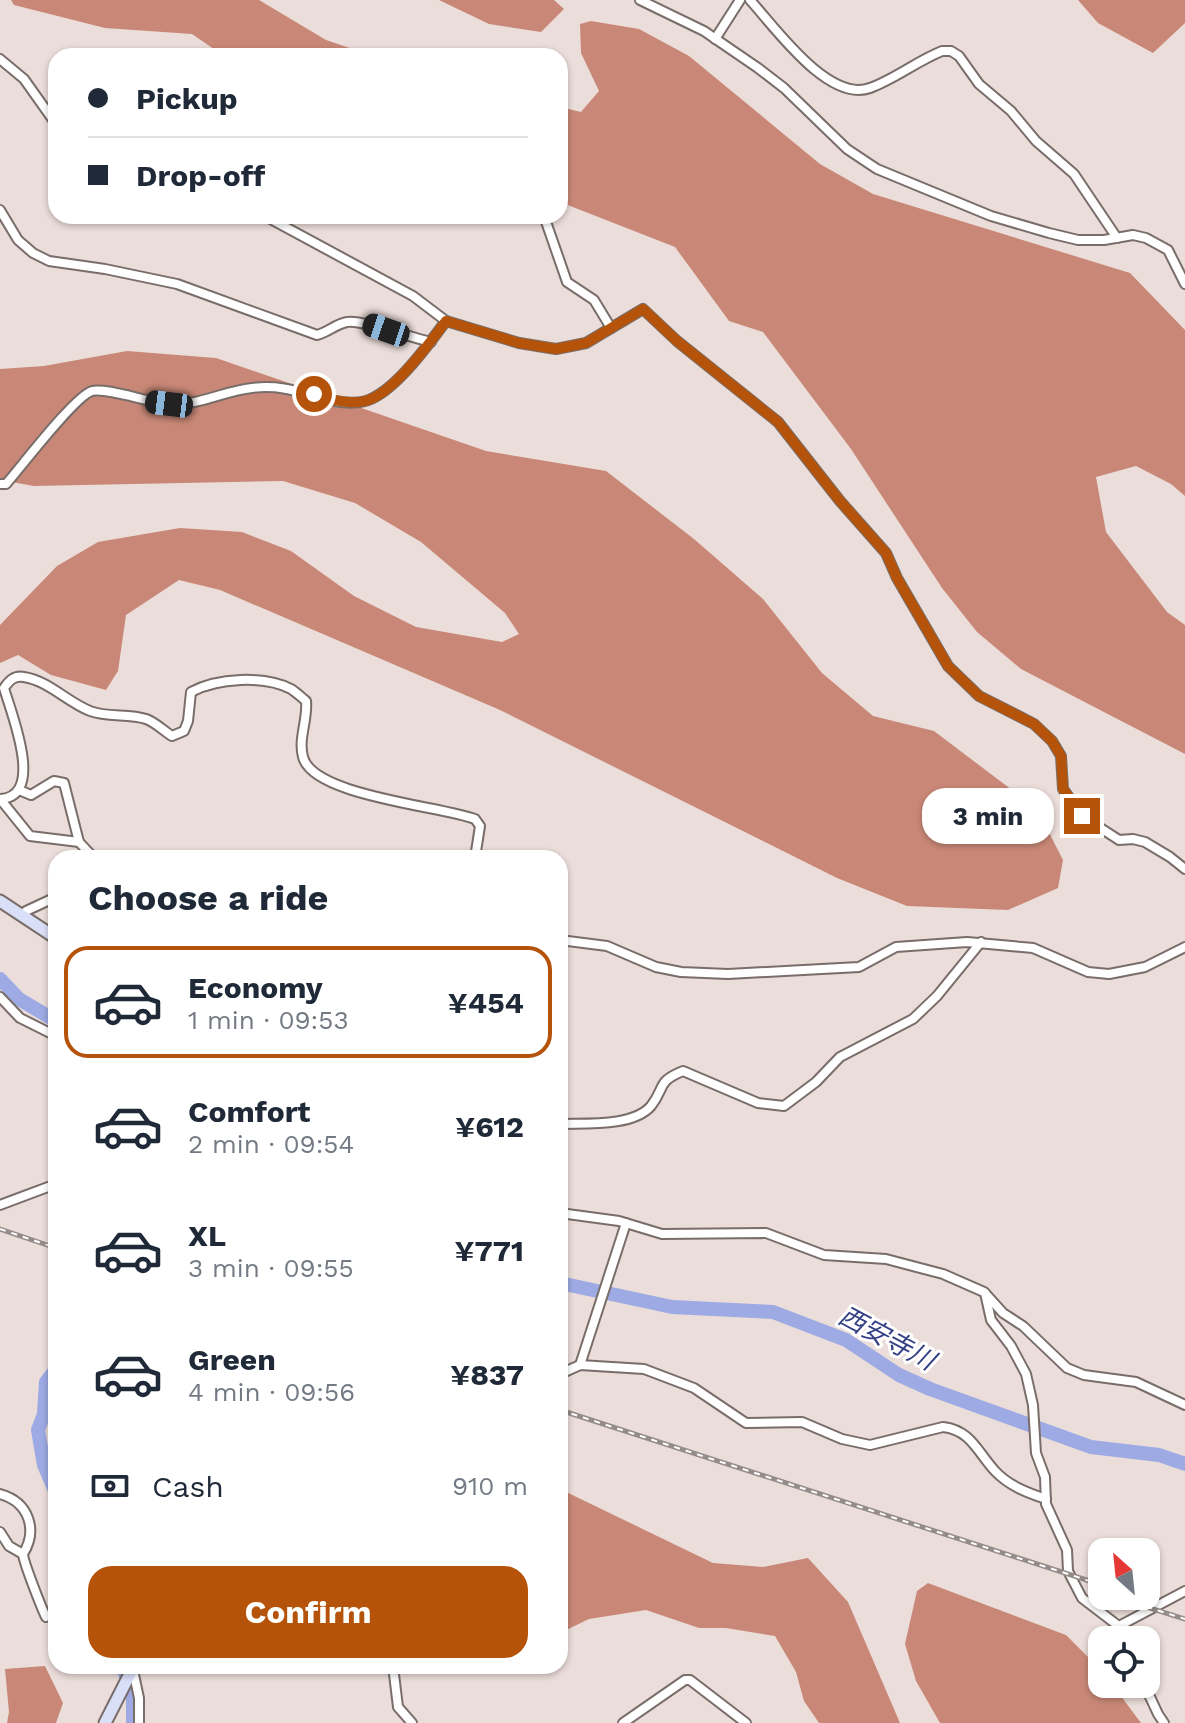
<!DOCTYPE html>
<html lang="en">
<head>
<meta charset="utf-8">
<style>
  body { margin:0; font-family:"Work Sans","Noto Sans JP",sans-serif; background:#f2f2f3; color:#1f2937; height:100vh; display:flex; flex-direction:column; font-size:30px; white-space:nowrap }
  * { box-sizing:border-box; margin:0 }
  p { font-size:26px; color:#747a83 }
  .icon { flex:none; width:44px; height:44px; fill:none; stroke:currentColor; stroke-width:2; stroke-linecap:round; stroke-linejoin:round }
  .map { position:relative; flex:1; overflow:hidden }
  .drawer { position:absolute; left:48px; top:850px; width:520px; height:824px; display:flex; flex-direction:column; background:#fff; border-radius:24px; box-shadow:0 2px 6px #0004 }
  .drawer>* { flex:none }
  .banner { position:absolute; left:48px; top:48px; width:520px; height:176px; border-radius:24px; box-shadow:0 2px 6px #0004; display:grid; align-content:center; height:176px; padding:0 40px; background:#fff }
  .needle { width:52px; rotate:333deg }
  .tools { position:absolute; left:1088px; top:1538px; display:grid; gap:16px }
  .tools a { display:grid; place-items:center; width:72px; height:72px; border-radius:16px; background:#fff; box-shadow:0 2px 6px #0004; font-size:40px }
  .end { position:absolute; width:36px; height:36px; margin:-18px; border:10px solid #b45309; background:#fff; box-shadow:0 0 0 4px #fff }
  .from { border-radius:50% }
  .bubble { position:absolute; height:56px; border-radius:24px; background:#fff; box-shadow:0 2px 6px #0004; font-size:26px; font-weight:700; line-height:56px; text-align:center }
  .car { position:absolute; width:24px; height:48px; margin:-24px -12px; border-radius:10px; box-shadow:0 0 6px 2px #0007; background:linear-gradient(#222 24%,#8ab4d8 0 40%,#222 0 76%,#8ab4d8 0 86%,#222 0) }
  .banner b { display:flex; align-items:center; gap:28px; height:76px; font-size:30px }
  .banner b+b { border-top:2px solid #e0e1e3 }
  .banner i { width:20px; height:20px; background:#1f2937 }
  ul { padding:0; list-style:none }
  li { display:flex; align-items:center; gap:24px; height:112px; margin:0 16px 12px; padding:0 24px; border:4px solid transparent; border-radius:24px }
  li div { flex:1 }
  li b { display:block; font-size:30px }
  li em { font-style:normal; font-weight:700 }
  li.active { border-color:#b45309 }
  li>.icon { width:72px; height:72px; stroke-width:1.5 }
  h2 { padding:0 40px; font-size:36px; line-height:96px }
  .pay { display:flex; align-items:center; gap:20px; height:88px; padding:0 40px; font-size:30px }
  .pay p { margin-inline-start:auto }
  .button { display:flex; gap:16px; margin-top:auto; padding:16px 40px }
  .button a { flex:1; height:92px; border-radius:24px; background:#b45309; color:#fff; font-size:32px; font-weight:700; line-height:92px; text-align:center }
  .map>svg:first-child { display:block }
  .forest { fill:#c98877 }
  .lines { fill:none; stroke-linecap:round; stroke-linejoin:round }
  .river { stroke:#9daae4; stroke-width:14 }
  .street-casing { stroke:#796d69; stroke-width:12 }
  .secondary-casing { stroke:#796d69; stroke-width:15 }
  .street { stroke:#fff; stroke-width:8 }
  .secondary { stroke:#dadff8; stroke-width:11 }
  .rail-casing { stroke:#958c89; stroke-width:5 }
  .rail { stroke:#fff; stroke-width:2; stroke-dasharray:6; stroke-linecap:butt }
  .route { stroke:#b45309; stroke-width:10 }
  .labels { text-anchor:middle; stroke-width:6; stroke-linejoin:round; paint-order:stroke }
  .water-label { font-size:26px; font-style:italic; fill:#364084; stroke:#fff }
</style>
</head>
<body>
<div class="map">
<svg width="1185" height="1723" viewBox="0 0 1185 1723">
  <rect width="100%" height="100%" fill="#ebddd9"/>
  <!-- forest -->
  <g class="forest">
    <polygon points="11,0 259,0 326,40 373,56 224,56 192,34 105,28 14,5"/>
    <polygon points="439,0 554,0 564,9 541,32 489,24"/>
    <polygon points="1078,0 1185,0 1185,23 1153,53 1098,23"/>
    <polygon points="591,21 639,29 689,56 820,164 873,194 1130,273 1185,330 1185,496 1171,484 1136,466 1096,477 1106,532 1167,612 1185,625 1185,754 1021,669 977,632 942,588 851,449 763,332 729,321 675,247 560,202 560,107 581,112 599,91 581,53 580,24"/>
    <polygon points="127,351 216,358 486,451 606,471 694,539 763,599 822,673 873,716 934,731 1037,809 1063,860 1058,888 1008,910 907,906 837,878 500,710 220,590 179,580 126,615 118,671 106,690 51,675 18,655 0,663 0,625 57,566 98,542 180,528 242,532 291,551 354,596 416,627 502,642 519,634 505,613 421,542 355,503 283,481 34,486 0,480 0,369 44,366"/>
    <polygon points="560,1489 713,1563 763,1567 808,1558 848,1602 900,1723 819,1723 804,1701 796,1672 775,1636 726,1628 699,1628 646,1610 589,1619 560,1633"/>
    <polygon points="928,1583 1066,1635 1102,1671 1102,1684 1112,1684 1141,1723 940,1723 916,1681 905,1644 917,1591"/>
    <polygon points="45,1666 63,1703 56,1723 7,1723 9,1712 5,1669"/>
  </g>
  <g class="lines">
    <!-- river -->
    <g class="river">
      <polyline points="0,979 19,999 56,1021"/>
      <polyline points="560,1283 672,1307 773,1312 846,1340 899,1375 930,1389 1091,1447 1159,1455 1185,1464"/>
      <polyline points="56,1369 46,1382 44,1414 38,1430 44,1465 56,1493"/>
      <polyline points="122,1666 133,1692 133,1723"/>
    </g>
    <!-- street casing -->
    <g class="street-casing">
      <g id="street">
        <polyline points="640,0 704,31 758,68 784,88 847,149 877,169 991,216 1049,233 1078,240 1104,240 1133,235 1146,238 1168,250 1185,284"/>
        <path d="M750,0C774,26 828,103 870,88C895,79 917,61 942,51H951L959,56L979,84L1011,111L1036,141L1074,174L1117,238"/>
        <polyline points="715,39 740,0"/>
        <polyline points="0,59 24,79 56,124"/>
        <path d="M0,210L18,240L33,253L49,261L105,269L177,284L317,335C328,332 336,324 347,322C360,319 412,338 431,342"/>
        <polyline points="265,216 413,296 446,321 519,343 556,349 586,343 643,309 677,341 778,422 840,501 886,553 897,578 948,666 979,696 1034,724 1052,741 1061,756 1063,789 1082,816 1119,840 1133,839 1145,842 1170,857 1185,869"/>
        <polyline points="544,216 567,282 594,300 611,328"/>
        <path d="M0,484H6C21,467 75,396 92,391C106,387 150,403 169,404C199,406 223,391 252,388C284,384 304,394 335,401C345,403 361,404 371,399C398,387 428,345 446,321"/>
        <polyline points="19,790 31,795 54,781 64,783 79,842 94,858"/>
        <path d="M0,799C46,797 11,713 4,688C9,681 14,675 24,677C49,681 67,702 90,711C108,718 129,713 146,719C155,722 164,731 172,736L184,731L188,721L191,692C217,678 264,675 291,689C296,692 301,697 306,701C308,720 298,738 303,757C313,796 441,806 475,819L480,826L475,858"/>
        <polyline points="1,800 30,836 79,842"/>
        <polyline points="23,917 26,911 56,897"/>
        <polyline points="560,940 607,946 656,967 681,972 728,974 859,967 896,947 967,942 1033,948 1088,972 1109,974 1145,967 1185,947"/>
        <polyline points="0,997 20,1018 56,1036"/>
        <path d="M560,1124C585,1123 633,1127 651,1106C666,1087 656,1082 683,1071L758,1103L784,1106L816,1082L840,1057L913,1019L937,996L981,942"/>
        <polyline points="0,1205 56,1184"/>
        <polyline points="560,1213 619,1221 662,1234 766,1233 824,1255 886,1259 943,1274 984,1292 1003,1313 1023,1326 1067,1368 1084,1375 1136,1382 1185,1405"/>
        <polyline points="985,1293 991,1320 1011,1346 1026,1374 1033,1405 1036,1453 1045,1477 1046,1504 1067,1550 1068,1571 1082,1598 1129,1634 1132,1640"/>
        <polyline points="580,1365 626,1223"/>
        <path d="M560,1374L580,1365L644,1369L694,1388L746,1423L802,1422L842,1439L870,1445L943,1427C971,1430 978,1453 995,1471C1009,1486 1028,1493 1046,1499"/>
        <path d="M0,1494C29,1502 38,1530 23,1554L9,1546L0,1532"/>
        <path d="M23,1554C23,1561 42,1609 46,1617"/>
        <polyline points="1119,1626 1185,1591"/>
        <polyline points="393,1666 398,1707 412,1723"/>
        <polyline points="133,1670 139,1698 139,1723"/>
        <polyline points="1144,1684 1158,1714 1164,1723"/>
        <polyline points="623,1723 685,1680 690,1680 746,1723"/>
      </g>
    </g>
    <!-- secondary casing -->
    <g class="secondary-casing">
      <g id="secondary">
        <polyline points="0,901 56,938"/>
        <polyline points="105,1723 134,1666"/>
      </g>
    </g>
    <!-- street -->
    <use href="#street" class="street"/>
    <!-- secondary -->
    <use href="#secondary" class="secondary"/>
    <!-- rail casing -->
    <g class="rail-casing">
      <g id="rail">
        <polyline points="0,1229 56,1248"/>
        <polyline points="560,1410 1102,1585"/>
        <polyline points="1112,1596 1185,1619"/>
      </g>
    </g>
    <!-- rail -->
    <use href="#rail" class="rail"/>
  </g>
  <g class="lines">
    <!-- route -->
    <path class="route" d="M314,394C330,399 347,405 365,401C391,396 430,343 446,321L519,343L556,349L586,343L643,309L677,341L778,422L840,501L886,553L897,578L948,666L979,696L1034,724L1052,741L1061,756L1063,789L1082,816"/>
  </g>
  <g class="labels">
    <!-- water labels -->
    <g class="water-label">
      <text transform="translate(887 1338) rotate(28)" y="9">西安寺川</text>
    </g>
  </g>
</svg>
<div class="tools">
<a><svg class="needle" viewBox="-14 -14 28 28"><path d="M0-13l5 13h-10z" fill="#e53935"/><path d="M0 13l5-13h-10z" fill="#747a83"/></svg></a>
<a><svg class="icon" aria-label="locate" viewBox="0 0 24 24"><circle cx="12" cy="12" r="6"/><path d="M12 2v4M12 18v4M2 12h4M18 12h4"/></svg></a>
</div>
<i class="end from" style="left:314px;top:394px"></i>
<i class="end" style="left:1082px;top:816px"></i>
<div class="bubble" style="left:922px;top:788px;width:132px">3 min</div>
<i class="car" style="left:386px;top:330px;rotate:289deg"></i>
<i class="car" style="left:169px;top:404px;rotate:277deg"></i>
<div class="banner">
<b><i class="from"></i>Pickup</b>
<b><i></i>Drop-off</b>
</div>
<section class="drawer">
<h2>Choose a ride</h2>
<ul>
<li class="active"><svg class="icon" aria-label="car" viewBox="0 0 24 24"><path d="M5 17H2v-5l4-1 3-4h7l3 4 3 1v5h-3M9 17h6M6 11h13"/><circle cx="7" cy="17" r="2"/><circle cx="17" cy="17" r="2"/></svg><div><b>Economy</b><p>1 min · 09:53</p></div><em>¥454</em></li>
<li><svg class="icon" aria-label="car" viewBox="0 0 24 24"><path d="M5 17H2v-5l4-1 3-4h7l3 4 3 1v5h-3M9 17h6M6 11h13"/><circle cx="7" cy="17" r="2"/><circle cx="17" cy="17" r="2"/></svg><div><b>Comfort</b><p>2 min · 09:54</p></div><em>¥612</em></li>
<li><svg class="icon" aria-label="car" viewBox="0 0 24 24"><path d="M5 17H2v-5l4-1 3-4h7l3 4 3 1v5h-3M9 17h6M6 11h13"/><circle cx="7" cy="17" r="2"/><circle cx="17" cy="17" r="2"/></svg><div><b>XL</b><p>3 min · 09:55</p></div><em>¥771</em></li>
<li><svg class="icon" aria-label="car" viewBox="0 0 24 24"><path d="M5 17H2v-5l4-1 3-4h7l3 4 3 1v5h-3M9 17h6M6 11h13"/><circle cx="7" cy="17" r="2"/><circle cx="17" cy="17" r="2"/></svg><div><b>Green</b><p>4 min · 09:56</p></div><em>¥837</em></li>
</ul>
<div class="pay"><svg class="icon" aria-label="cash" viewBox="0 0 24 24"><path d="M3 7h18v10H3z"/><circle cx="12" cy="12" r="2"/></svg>Cash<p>910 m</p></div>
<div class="button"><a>Confirm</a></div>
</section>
</div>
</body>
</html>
